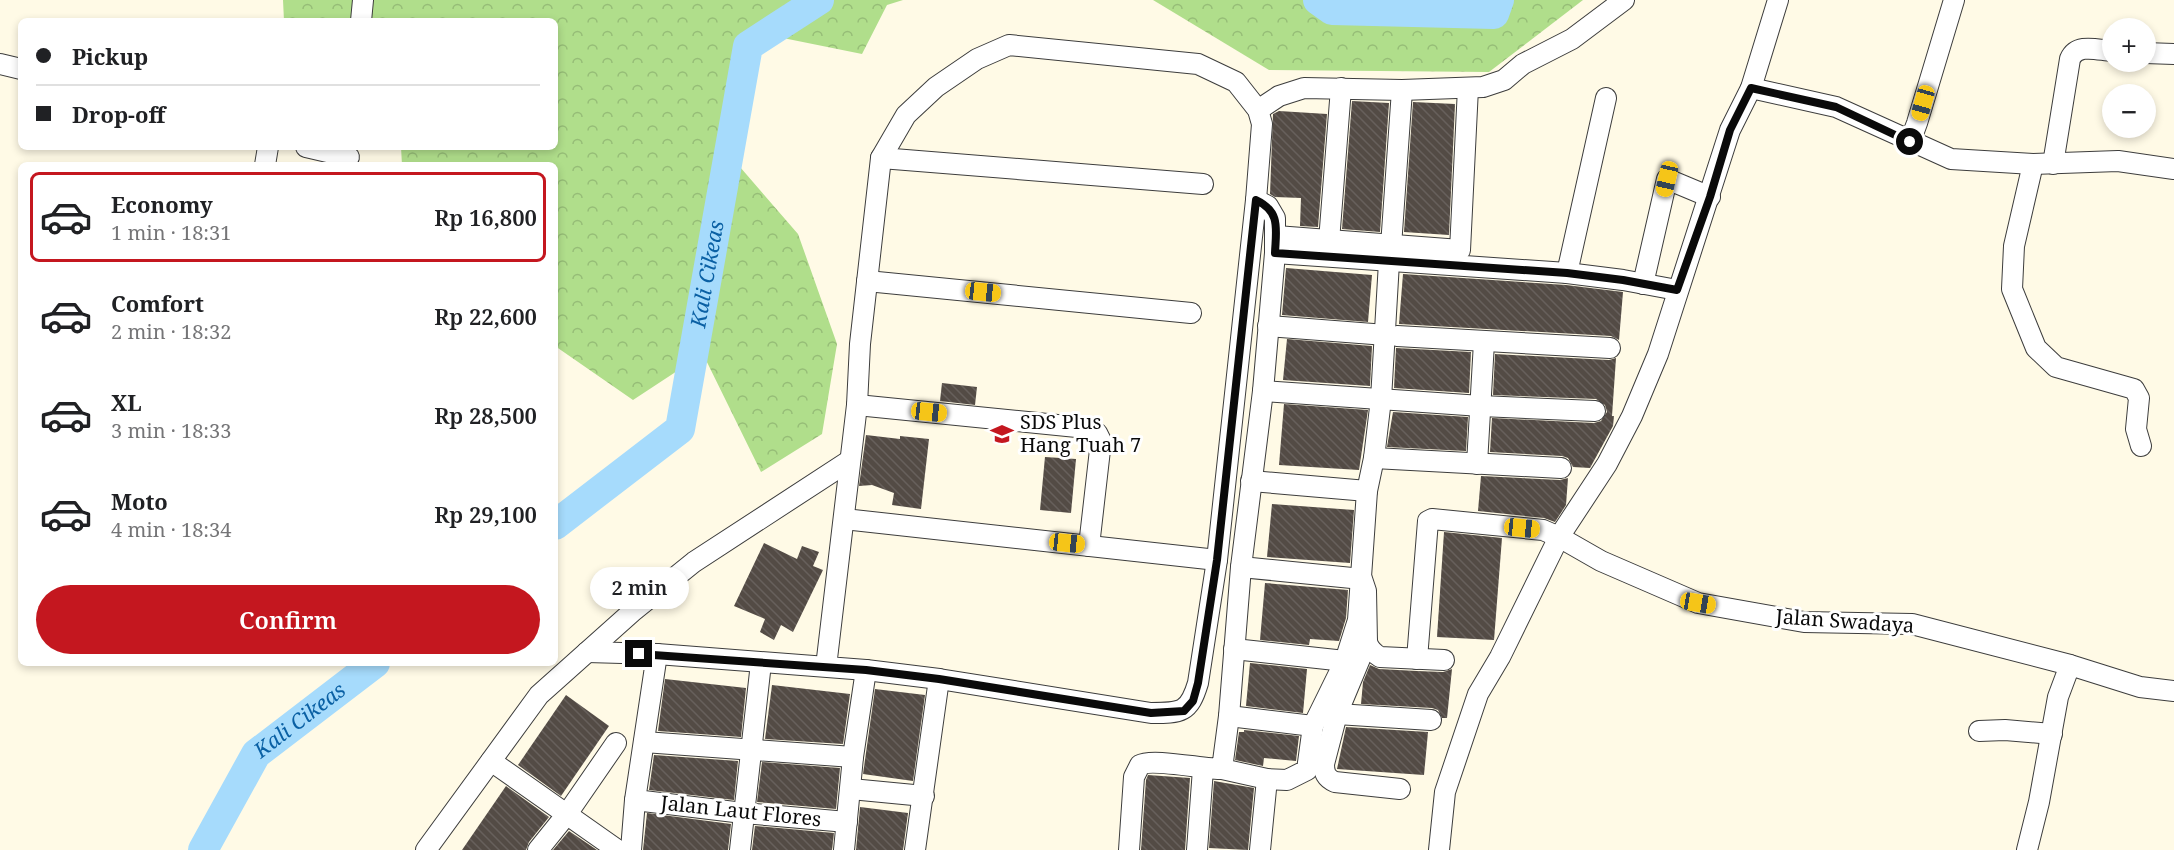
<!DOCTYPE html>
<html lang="en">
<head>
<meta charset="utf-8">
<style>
  body { margin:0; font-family:"Noto Serif",serif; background:#f6f6f6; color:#202124; height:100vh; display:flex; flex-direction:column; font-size:22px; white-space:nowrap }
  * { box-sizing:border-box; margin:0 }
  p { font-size:20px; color:#757577 }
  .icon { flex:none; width:33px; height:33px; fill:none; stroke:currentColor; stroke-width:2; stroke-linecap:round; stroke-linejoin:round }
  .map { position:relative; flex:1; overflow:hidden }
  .panel { position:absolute; left:18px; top:162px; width:540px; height:504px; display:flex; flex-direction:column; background:#fff; border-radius:9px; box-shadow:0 3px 9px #0003 }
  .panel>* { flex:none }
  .top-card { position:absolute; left:18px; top:18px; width:540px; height:132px; border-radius:9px; box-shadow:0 3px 9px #0003; display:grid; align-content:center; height:132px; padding:0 18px; background:#fff }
  .buttons { position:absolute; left:2102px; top:18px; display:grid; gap:12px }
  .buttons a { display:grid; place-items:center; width:54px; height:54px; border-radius:50%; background:#fff; box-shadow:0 3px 9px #0003; font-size:30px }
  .end { position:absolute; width:27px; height:27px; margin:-14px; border:8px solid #0a0a0a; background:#fff; box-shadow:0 0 0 3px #fff }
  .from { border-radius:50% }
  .bubble { position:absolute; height:42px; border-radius:21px; background:#fff; box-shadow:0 3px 9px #0003; font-size:20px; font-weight:600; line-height:42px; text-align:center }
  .car { position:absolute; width:18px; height:36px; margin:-18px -9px; border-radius:8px; box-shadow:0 0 4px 2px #0007; background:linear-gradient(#f5c518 24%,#345 0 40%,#f5c518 0 76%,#345 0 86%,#f5c518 0) }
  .top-card b { display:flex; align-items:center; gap:21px; height:57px; font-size:22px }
  .top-card b+b { border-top:2px solid #e0e0e0 }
  .top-card i { width:15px; height:15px; background:#202124 }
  ul { padding:10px 0 0; list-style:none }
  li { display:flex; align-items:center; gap:18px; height:90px; margin:0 12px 9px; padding:0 6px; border:3px solid transparent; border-radius:9px }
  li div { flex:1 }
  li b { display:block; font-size:22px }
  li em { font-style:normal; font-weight:600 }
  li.current { border-color:#c4171f }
  li>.icon { width:54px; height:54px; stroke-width:1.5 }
  .primary-button { display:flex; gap:12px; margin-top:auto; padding:12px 18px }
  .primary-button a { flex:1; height:69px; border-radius:36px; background:#c4171f; color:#fff; font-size:24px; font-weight:600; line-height:69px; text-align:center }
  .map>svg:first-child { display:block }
  .forest { fill:url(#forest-crowns) }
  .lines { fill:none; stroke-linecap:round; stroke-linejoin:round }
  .river { stroke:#a6dbfc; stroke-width:30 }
  .building { fill:url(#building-back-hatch) }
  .street-casing { stroke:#3d3d3d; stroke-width:22 }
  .street { stroke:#fff; stroke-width:20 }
  .route { stroke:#0a0a0a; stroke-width:8 }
  .labels { text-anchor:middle; stroke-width:6; stroke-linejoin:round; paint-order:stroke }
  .poi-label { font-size:20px; fill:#0a0a0a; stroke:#fff; text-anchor:start }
  .street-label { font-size:20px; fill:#0a0a0a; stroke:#fff }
  .water-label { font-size:21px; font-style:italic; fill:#0a60a4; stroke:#fff }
</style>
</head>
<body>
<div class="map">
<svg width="2174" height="850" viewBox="0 0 2174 850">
  <defs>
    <pattern id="forest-crowns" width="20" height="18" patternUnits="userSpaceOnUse" patternTransform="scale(1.5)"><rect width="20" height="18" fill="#b0de8b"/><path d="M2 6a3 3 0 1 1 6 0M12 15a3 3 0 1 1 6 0" fill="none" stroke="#96bd77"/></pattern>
    <pattern id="building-back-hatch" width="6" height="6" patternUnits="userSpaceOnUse" patternTransform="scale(1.5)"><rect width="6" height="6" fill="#534b45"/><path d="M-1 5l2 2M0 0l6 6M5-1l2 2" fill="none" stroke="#67605c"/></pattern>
  </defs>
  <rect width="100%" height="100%" fill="#fffae6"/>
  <!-- forest -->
  <g class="forest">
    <polygon points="283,0 903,0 887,5 862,54 748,31 721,145 798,234 837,344 822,434 761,472 703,354 633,400 555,346 555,165 402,165 401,147 555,147 555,21 284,21"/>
    <polygon points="1153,0 1583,0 1489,72 1269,70"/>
  </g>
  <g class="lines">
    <!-- river -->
    <g class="river">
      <polyline points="1318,0 1332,10 1494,14 1499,0"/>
      <path id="s1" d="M555,525L680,429L748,46L819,0"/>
      <path id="s2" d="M203,850L256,754L375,663"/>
    </g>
  </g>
  <!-- building -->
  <g class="building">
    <polygon points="1352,101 1389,103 1380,232 1342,229"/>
    <polygon points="1413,102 1455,104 1449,235 1404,232"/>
    <polygon points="1279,111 1327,114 1318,227 1300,226 1301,198 1275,197 1270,194 1273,114"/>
    <polygon points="1286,268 1372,275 1368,322 1282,315"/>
    <polygon points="1403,274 1566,285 1623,292 1619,340 1611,336 1399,324"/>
    <polygon points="1287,339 1372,346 1370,386 1283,380"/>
    <polygon points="1396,348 1471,352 1469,393 1394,388"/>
    <polygon points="1495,354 1609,360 1616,358 1612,416 1614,416 1613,426 1590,468 1573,467 1568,458 1562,456 1490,452 1492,418 1594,423 1601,421 1607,412 1605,405 1596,399 1493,395"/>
    <polygon points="942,383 977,387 975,405 940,401"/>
    <polygon points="1284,404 1368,410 1359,470 1279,465"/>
    <polygon points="1393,412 1468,417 1466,451 1387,447"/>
    <polygon points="866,435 900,439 900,436 929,439 921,509 892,505 894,493 872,485 859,486"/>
    <polygon points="1045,457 1076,459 1071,513 1040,510"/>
    <polygon points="1481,476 1560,480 1568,478 1566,505 1555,522 1544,518 1478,511"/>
    <polygon points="1272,504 1354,510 1350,563 1267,557"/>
    <polygon points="1444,532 1502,538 1494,640 1437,637"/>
    <polygon points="764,543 797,559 802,546 819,552 813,566 823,570 793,632 781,625 774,640 760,632 765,619 734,606"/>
    <polygon points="1265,583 1348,590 1346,618 1339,641 1310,639 1309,645 1260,640"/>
    <polygon points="1250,663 1307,669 1303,713 1246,706"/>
    <polygon points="1370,665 1379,669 1417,671 1443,672 1452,669 1447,718 1442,718 1438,710 1432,708 1361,704 1363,682"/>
    <polygon points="665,679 746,688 741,737 658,731"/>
    <polygon points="772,685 850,694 843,744 765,739"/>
    <polygon points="875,689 925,695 913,781 863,774"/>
    <polygon points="566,695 609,726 561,796 518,765"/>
    <polygon points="1346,727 1428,732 1424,775 1337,769"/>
    <polygon points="1244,730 1299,736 1296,761 1264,758 1263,766 1235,760 1239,732 1244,732"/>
    <polygon points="654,755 738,761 734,800 649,790"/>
    <polygon points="762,762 840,768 836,809 757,802"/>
    <polygon points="1148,775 1190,778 1185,850 1141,850 1146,780"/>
    <polygon points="1214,781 1254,788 1248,850 1209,848"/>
    <polygon points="506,786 549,817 529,842 526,850 462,850"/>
    <polygon points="860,807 908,813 903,850 856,850"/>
    <polygon points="647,813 731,824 728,850 643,850"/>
    <polygon points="755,826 834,833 832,850 752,850"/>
    <polygon points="569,831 597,850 553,850"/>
  </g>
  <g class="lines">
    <!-- street casing -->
    <g class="street-casing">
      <g id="street">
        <polyline points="361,21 363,0"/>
        <polyline points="2145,53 2174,54"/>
        <polyline points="0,64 21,69"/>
        <polyline points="1751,88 1836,107 1951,159 2033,164 2118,161 2174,169"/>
        <polyline points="1258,110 1279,96 1304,88 1402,90 1483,87 1504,80 1523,64 1572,39 1624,0"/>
        <polyline points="1910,142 1917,123 1954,0"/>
        <polyline points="306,147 349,157"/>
        <polyline points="881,158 1203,184"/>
        <polyline points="2033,164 2014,246 2012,289 2036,348 2056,367 2134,389 2139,398 2136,429 2141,446"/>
        <path d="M2053,164L2070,59C2077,43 2097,50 2112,51"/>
        <polyline points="265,165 268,147"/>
        <polyline points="1276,236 1460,250 1468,88"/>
        <polyline points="1329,241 1341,88"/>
        <polyline points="1391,246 1402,90"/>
        <polyline points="1275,253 1567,273 1623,280 1677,290"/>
        <polyline points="1567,273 1606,98"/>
        <polyline points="867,281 1191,313"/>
        <polyline points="1643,284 1667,179 1710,197"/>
        <polyline points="1268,326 1386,335"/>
        <polyline points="1397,336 1610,348"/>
        <polyline points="1263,391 1481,406 1595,411"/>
        <polyline points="857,405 1087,428 1097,433 1101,441 1089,546"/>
        <polyline points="1374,458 1561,468"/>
        <polyline points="1477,464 1484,342"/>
        <polyline points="1251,481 1367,491"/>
        <polyline points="844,519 1217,560"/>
        <path d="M1241,567L1362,579L1366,591L1367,642C1369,649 1373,653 1380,657L1444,660"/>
        <path d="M1367,642L1337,714L1324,764C1324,773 1326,778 1335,782L1400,789"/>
        <polyline points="1234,649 1345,661"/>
        <path d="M587,652L657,654L866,670L939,679L1151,713C1181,713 1189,713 1198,683L1217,560L1256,200L1262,124L1258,110L1236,82L1198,64L1009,45L977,59L936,87L906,115L881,158L860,344L857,405L826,667"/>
        <polyline points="1417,659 1428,521 1432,519 1543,530 1559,537 1601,561 1698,603 1804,622 1912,624 2070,665 2140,687 2174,691"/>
        <polyline points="1337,714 1431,720"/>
        <polyline points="1229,716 1313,726"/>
        <polyline points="1979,731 2005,730 2052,734"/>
        <polyline points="644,742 853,757"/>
        <polyline points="491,761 616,849"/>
        <polyline points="1222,769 1267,779 1287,780 1307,770 1313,726 1345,661 1358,620 1367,491 1374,458 1381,399 1389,262"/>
        <polyline points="851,789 924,796"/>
        <polyline points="635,800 743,813 847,822"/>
        <polyline points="426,850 539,695 632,612 694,562 849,461"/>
        <polyline points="538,850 567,814 616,743"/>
        <polyline points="631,850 635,800 657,654"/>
        <polyline points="740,850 761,663"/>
        <polyline points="844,850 853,757 866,670"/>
        <polyline points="915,850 939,679"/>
        <path d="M1129,850L1134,777L1140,765C1152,758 1203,769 1222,769L1229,716L1241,567L1263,391L1275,253V218L1268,206L1256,200"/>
        <polyline points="1197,850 1203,769"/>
        <polyline points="1260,850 1267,779"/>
        <polyline points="1439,850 1445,792 1478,694 1500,657 1559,537 1607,464 1632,416 1658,354 1730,130 1751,88 1778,0"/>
        <polyline points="2027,850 2039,802 2058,697 2070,665"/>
      </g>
    </g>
    <!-- street -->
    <use href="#street" class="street"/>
  </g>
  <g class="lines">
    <!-- route -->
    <path class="route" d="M639,654L866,670L939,679L1151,713L1184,711L1193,701L1198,683L1217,560L1256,200C1281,212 1276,229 1275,253L1567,273L1623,280L1677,290L1710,197L1730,130L1751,88L1836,107L1910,142"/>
  </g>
  <!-- icons -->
  <defs>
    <g id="school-bare" transform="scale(1.8)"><path d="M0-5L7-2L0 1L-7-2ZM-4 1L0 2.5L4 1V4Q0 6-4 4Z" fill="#c4171f" stroke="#fff" stroke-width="2.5" paint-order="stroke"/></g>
  </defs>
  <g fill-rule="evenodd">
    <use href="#school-bare" x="1002" y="434"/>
  </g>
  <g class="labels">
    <!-- poi labels -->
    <g class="poi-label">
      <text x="1020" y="429">SDS Plus<tspan x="1020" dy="23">Hang Tuah 7</tspan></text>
    </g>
    <!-- street labels -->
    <g class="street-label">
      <text transform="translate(1845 621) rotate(4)" y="7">Jalan Swadaya</text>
      <text transform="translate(741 811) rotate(6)" y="7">Jalan Laut Flores</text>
    </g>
    <!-- water labels -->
    <g class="water-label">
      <text dy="7" stroke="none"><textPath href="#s1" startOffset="315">Kali Cikeas</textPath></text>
      <text dy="7" stroke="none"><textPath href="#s2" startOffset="165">Kali Cikeas</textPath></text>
    </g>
  </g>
</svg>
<div class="buttons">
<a>+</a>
<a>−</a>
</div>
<i class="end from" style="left:1910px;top:142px"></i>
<i class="end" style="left:639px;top:654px"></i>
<div class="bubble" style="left:590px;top:567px;width:99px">2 min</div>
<i class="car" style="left:1923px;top:103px;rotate:196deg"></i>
<i class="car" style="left:1667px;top:179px;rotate:193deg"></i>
<i class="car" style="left:983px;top:292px;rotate:96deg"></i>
<i class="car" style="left:929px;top:412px;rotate:96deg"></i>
<i class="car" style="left:1522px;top:528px;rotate:96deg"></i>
<i class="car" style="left:1067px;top:543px;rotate:96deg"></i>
<i class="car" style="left:1698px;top:603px;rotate:100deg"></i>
<div class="top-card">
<b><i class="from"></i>Pickup</b>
<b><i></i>Drop-off</b>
</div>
<section class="panel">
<ul>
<li class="current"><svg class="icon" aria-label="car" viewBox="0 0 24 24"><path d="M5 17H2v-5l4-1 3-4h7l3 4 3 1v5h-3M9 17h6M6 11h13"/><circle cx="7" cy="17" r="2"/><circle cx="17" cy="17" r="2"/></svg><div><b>Economy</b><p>1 min · 18:31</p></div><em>Rp 16,800</em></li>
<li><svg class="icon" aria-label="car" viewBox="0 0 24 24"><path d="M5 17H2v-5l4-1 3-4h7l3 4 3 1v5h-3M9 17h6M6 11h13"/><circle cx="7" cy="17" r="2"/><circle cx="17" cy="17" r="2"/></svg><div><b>Comfort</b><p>2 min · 18:32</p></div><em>Rp 22,600</em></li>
<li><svg class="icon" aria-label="car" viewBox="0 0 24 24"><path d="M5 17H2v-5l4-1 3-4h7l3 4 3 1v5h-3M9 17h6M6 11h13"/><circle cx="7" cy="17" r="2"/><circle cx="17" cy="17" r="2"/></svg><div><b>XL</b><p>3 min · 18:33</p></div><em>Rp 28,500</em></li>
<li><svg class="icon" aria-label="car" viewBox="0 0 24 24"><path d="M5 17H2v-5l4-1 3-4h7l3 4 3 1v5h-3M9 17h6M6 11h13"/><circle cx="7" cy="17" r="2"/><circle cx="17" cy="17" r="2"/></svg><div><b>Moto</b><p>4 min · 18:34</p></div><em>Rp 29,100</em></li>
</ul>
<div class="primary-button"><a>Confirm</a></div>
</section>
</div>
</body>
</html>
